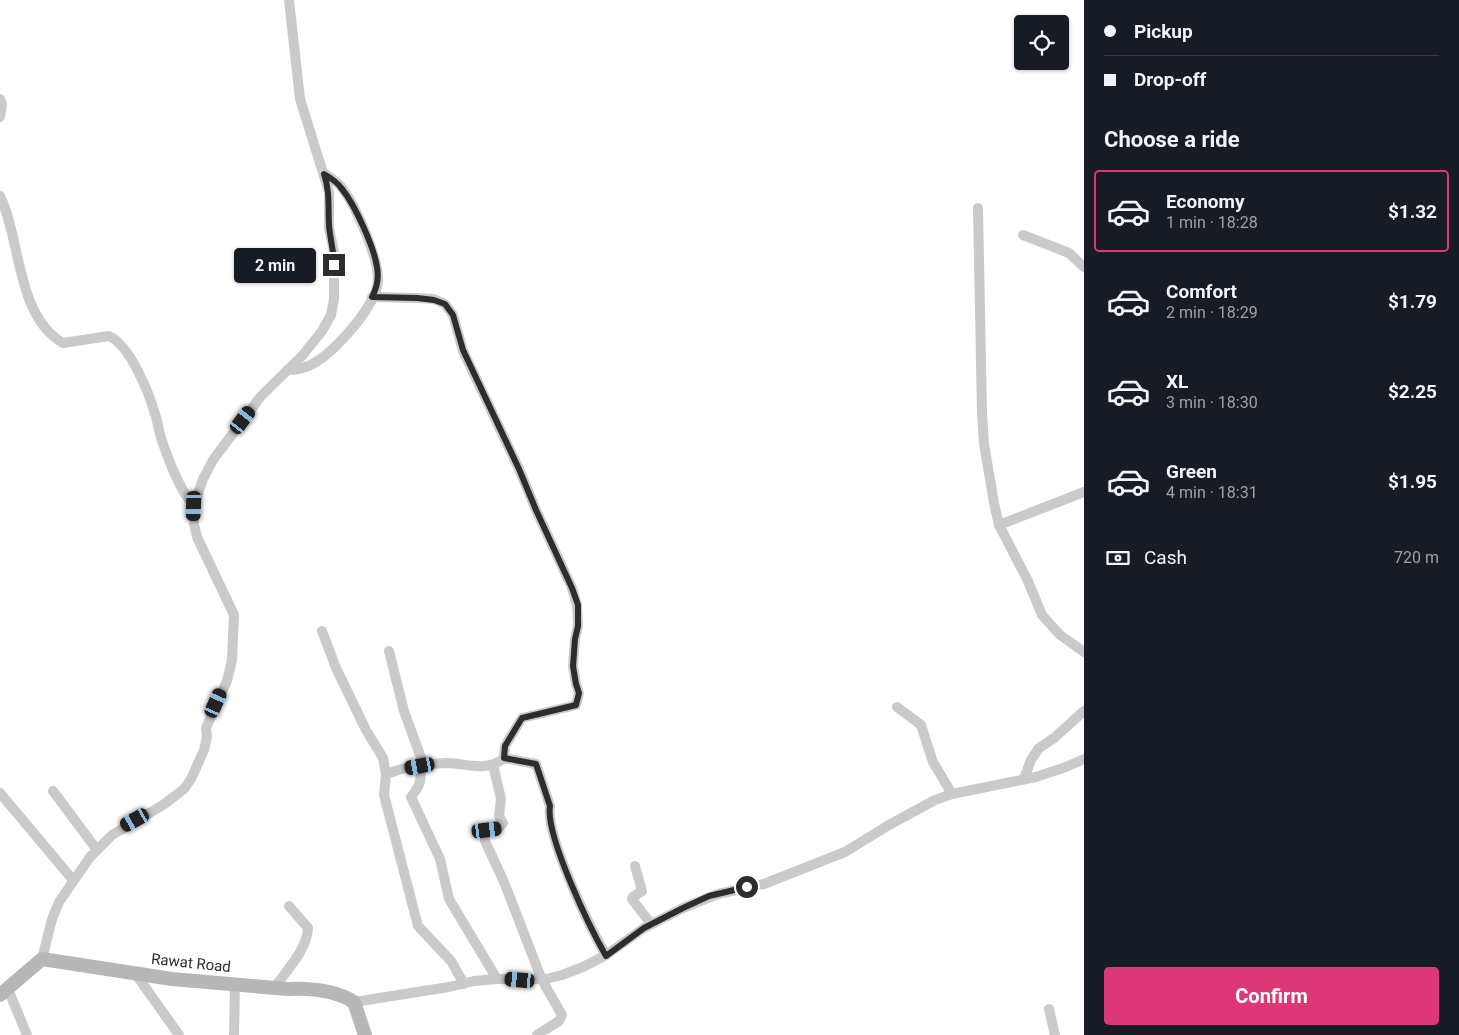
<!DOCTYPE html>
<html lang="en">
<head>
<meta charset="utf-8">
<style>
  body { margin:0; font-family:Roboto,sans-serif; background:#20242c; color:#f1f3f6; height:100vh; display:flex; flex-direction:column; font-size:19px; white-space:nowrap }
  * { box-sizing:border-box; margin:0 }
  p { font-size:16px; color:#9ea1a6 }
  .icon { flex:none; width:28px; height:28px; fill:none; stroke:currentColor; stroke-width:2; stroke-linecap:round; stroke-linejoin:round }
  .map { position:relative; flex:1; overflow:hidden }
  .sheet { display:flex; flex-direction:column; background:#171b24; width:375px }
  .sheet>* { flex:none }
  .hud { display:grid; align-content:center; height:110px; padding:0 20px; background:#171b24 }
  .fabs { position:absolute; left:1014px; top:15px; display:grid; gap:10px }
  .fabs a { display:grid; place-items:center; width:55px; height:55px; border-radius:5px; background:#171b24; box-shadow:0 1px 4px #0004; font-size:25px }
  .end { position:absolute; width:22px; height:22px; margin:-11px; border:6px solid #2d2d2d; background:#fff; box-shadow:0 0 0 2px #fff }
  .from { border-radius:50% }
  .bubble { position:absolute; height:35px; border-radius:5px; background:#171b24; box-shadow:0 1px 4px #0004; font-size:16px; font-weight:700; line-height:35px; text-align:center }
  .car { position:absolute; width:15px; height:30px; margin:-15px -8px; border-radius:6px; box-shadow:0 0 4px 1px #0007; background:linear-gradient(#222 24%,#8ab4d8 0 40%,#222 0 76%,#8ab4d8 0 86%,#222 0) }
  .hud b { display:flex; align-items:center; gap:18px; height:48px; font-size:19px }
  .hud b+b { border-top:1px solid #363941 }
  .hud i { width:12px; height:12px; background:#f1f3f6 }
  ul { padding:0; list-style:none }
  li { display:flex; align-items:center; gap:15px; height:82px; margin:0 10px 8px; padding:0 10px; border:2px solid transparent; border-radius:5px }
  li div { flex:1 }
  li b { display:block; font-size:19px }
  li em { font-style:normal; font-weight:700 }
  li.active { border-color:#dc3876 }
  li>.icon { width:45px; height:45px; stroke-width:1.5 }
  h2 { padding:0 20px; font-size:22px; line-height:60px }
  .pay { display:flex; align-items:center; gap:12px; height:55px; padding:0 20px; font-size:19px }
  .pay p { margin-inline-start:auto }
  .button { display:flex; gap:10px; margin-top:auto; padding:10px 20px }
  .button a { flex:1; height:58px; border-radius:5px; background:#dc3876; color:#fff; font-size:20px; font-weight:700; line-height:58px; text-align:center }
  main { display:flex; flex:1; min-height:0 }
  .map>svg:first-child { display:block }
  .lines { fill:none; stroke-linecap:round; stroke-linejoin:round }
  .street { stroke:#cacaca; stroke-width:10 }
  .secondary { stroke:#b7b7b7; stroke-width:14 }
  .route { stroke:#2d2d2d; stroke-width:6 }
  .labels { text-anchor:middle; stroke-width:5; stroke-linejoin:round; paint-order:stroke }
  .street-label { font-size:15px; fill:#2d2d2d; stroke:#fff }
</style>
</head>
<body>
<main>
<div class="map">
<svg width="1084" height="1035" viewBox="0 0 1084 1035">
  <rect width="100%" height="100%" fill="#fff"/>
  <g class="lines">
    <!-- street -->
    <g class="street">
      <polyline points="0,99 2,104 0,117"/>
      <path d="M0,196C21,239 16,316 63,343L109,336C130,345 149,393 155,414C158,423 159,432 162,441C170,463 179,489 194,506"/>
      <polyline points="978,208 982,413 984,444 994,503 999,525 1027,579 1042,615 1060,635 1084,652"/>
      <polyline points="1023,235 1069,253 1084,267"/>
      <path d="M372,297L417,298L434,299L445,304L453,315L463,351L519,469L536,510L572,588L577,605L578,626L575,639L573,666L576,684L579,693L576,705L522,718L505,746L504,758C487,772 469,764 448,763C428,763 405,767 386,774"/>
      <path d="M287,370C297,370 307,368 316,362C337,349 376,306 378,281C379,259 356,206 342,188C338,182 331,178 325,174"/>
      <polyline points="999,525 1084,492"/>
      <polyline points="322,631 336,668 366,730 383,758 386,774 384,795 418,926 451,961 464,984"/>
      <polyline points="389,651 404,711 424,766"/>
      <polyline points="897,707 921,725 933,762 952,794"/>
      <path d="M504,758L536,764L550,806C545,835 590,928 606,955"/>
      <polyline points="493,765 501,799 499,816 503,823 498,829 487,830 484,834 485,841 504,882 542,980 562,1015 559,1021 537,1035"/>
      <path d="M420,766C422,780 420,786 411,797L440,859L449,899L497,979"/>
      <polyline points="1024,779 1031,760 1039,748 1054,738 1084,711"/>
      <polyline points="53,791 97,850"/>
      <polyline points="0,793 73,880"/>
      <polyline points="635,866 642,891 633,897 632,899 651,924"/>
      <polyline points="42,959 52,919 59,902 90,857 112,835 163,805 184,789 191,779 204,750 207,737 206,728 227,681 232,660 234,615 197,537 194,524 194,506 203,479 213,460 261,396 302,356 322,331 331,315 334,299 334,252 329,228 329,192 300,99 289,0"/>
      <polyline points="135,973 179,1035"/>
      <path d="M274,988C286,971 307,950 308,928L289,906"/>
      <polyline points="8,989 27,1035"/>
      <polyline points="354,1002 449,987 474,981 497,979 546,979 562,975 583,967 606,955 644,928 683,908 718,894 764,884 845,852 889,825 935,800 952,794 1036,777 1066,767 1084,759"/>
      <polyline points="1049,1009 1055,1035"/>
      <polyline points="234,1035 235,984"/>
    </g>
    <!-- secondary -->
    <path class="secondary" d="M0,995L42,959L172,979L287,989C309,988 335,990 354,1002L365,1035"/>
  </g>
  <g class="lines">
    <!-- route -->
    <path class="route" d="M334,265C334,251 330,239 329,225C328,207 330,191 324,174C331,178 338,183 342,189C355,205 374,247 377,267C379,278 377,288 372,297L417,298L434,300L445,304L453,315L463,350L519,469L536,510L572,588L578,605V626L575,639L573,666L576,684L579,693L576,705L522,718L505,746L504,758L536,764L550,806C545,835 590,928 606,956L644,928L683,908L709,896L747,887"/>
  </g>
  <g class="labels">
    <!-- street labels -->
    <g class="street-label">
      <text transform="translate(191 963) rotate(6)" y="5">Rawat Road</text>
    </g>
  </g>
</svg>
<div class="fabs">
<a><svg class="icon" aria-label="locate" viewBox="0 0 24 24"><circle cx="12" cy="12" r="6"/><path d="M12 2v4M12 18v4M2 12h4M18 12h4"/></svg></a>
</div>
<i class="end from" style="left:747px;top:887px"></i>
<i class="end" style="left:334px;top:265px"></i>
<div class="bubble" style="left:234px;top:248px;width:82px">2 min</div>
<i class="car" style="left:243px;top:420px;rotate:37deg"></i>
<i class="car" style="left:194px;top:506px;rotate:182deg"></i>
<i class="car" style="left:216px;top:703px;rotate:24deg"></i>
<i class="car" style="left:420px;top:766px;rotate:260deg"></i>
<i class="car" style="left:135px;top:820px;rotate:241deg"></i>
<i class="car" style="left:487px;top:830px;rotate:83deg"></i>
<i class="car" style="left:520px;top:980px;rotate:275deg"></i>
</div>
<section class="sheet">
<div class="hud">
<b><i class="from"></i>Pickup</b>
<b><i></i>Drop-off</b>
</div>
<h2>Choose a ride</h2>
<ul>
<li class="active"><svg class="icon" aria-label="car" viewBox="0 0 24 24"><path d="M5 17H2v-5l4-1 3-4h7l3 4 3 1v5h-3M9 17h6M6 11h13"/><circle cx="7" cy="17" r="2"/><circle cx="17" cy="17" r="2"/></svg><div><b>Economy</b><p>1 min · 18:28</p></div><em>$1.32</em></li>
<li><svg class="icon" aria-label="car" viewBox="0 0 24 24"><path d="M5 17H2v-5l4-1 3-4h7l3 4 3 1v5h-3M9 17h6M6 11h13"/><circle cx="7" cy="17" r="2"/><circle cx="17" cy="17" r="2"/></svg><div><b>Comfort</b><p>2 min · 18:29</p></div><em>$1.79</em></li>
<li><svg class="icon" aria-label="car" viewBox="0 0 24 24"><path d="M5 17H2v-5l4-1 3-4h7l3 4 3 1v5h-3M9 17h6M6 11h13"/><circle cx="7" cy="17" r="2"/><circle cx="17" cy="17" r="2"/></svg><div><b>XL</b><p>3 min · 18:30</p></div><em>$2.25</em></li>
<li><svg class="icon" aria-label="car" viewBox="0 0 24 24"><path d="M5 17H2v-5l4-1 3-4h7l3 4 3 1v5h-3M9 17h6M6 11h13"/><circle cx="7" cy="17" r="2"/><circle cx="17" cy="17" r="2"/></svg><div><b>Green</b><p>4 min · 18:31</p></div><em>$1.95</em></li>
</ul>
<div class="pay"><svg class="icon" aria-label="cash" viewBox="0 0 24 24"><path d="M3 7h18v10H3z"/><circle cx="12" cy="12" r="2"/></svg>Cash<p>720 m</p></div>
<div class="button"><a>Confirm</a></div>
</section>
</main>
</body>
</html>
